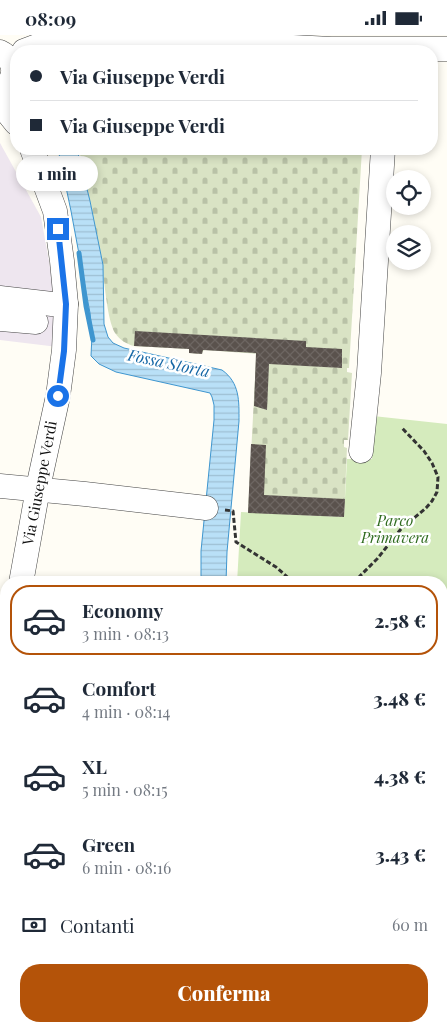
<!DOCTYPE html>
<html lang="it">
<head>
<meta charset="utf-8">
<style>
  body { margin:0; font-family:"Playfair Display",serif; background:#f6f6f7; color:#1f2937; height:100vh; display:flex; flex-direction:column; font-size:19px; white-space:nowrap }
  * { box-sizing:border-box; margin:0 }
  p { font-size:16px; color:#747a83 }
  .icon { flex:none; width:28px; height:28px; fill:none; stroke:currentColor; stroke-width:2; stroke-linecap:round; stroke-linejoin:round }
  .map { position:relative; flex:1; overflow:hidden }
  .side { position:absolute; left:0px; top:541px; width:448px; height:456px; display:flex; flex-direction:column; background:#fff; border-radius:20px 20px 0 0; box-shadow:0 2px 8px #0003 }
  .side>* { flex:none }
  .banner { position:absolute; left:10px; top:10px; width:428px; height:110px; border-radius:20px; box-shadow:0 2px 8px #0003; display:grid; align-content:center; height:110px; padding:0 20px; background:#fff }
  .buttons { position:absolute; left:386px; top:135px; display:grid; gap:10px }
  .buttons a { display:grid; place-items:center; width:45px; height:45px; border-radius:50%; background:#fff; box-shadow:0 2px 8px #0003; font-size:25px }
  .end { position:absolute; width:22px; height:22px; margin:-11px; border:6px solid #1a73e8; background:#fff; box-shadow:0 0 0 2px #fff }
  .from { border-radius:50% }
  .bubble { position:absolute; height:35px; border-radius:18px; background:#fff; box-shadow:0 2px 8px #0003; font-size:16px; font-weight:800; line-height:35px; text-align:center }
  .banner b { display:flex; align-items:center; gap:18px; height:48px; font-size:19px }
  .banner b+b { border-top:1px solid #e0e1e3 }
  .banner i { width:12px; height:12px; background:#1f2937 }
  ul { padding:9px 0 0; list-style:none }
  li { display:flex; align-items:center; gap:15px; height:70px; margin:0 10px 8px; padding:0 10px; border:2px solid transparent; border-radius:20px }
  li div { flex:1 }
  li b { display:block; font-size:19px }
  li em { font-style:normal; font-weight:800 }
  li.active { border-color:#b45309 }
  li>.icon { width:45px; height:45px; stroke-width:1.5 }
  .pay { display:flex; align-items:center; gap:12px; height:55px; padding:0 20px; font-size:19px }
  .pay p { margin-inline-start:auto }
  .button { display:flex; gap:10px; margin-top:auto; padding:10px 20px }
  .button a { flex:1; height:58px; border-radius:20px; background:#b45309; color:#fff; font-size:20px; font-weight:800; line-height:58px; text-align:center }
  .status { display:flex; justify-content:space-between; align-items:center; height:35px; padding:0 25px; background:#fff; direction:ltr }
  .status svg { height:14px; fill:currentColor }
  .map>svg:first-child { display:block }
  .industrial { fill:#eee6ef }
  .cemetery { fill:url(#cemetery-stones) }
  .park { fill:#d5ebbd }
  .water { fill:url(#water-rules); stroke:#3f96cf }
  .lines { fill:none; stroke-linecap:round; stroke-linejoin:round }
  .stream { stroke:#3f96cf; stroke-width:5 }
  .building { fill:url(#building-cross-hatch) }
  .minor-casing { stroke:#444; stroke-width:25 }
  .path { stroke:#333; stroke-width:3; stroke-dasharray:5 2.5; stroke-linecap:butt }
  .minor { stroke:#fff; stroke-width:24 }
  .route { stroke:#1a73e8; stroke-width:6 }
  .labels { text-anchor:middle; stroke-width:5; stroke-linejoin:round; paint-order:stroke }
  .street-label { font-size:15px; fill:#111; stroke:#fff }
  .park-label { font-size:15px; font-style:italic; fill:#2f6b1f; stroke:#fff }
  .water-label { font-size:16px; font-style:italic; fill:#1768a6; stroke:#fff }
</style>
</head>
<body>
<div class="status"><b>08:09</b><svg viewBox="0 0 49 12"><path d="M0 12V9h3v3zM5 12V6h3v6zM10 12V3h3v9zM15 12V0h3v12zM26 1h20v11H26zM47 4h2v5h-2z"/></svg></div>
<div class="map">
<svg width="447" height="997" viewBox="0 0 447 997">
  <defs>
    <pattern id="cemetery-stones" width="16" height="16" patternUnits="userSpaceOnUse" patternTransform="scale(1.25)"><rect width="16" height="16" fill="#d9e3c4"/><path d="M2 7V4a2 2 0 0 1 4 0v3zM10 15v-3a2 2 0 0 1 4 0v3z" fill="#b9c2a7"/></pattern>
    <pattern id="water-rules" width="6" height="5" patternUnits="userSpaceOnUse" patternTransform="scale(1.25)"><rect width="6" height="5" fill="#b9e0f7"/><path d="M0 2.5h6" fill="none" stroke="#9ebfd3"/></pattern>
    <pattern id="building-cross-hatch" width="8" height="8" patternUnits="userSpaceOnUse" patternTransform="scale(1.25)"><rect width="8" height="8" fill="#5a524d"/><path d="M0 0l8 8M0 8l8-8" fill="none" stroke="#6d6662"/></pattern>
  </defs>
  <rect width="100%" height="100%" fill="#fffdf5"/>
  <!-- industrial -->
  <polygon class="industrial" points="0,108 41,182 59,282 58,312 0,305"/>
  <!-- cemetery -->
  <path class="cemetery" d="M79,114H362L349,333H347V337L352,338L348,405H344V412L347,413L344,482L248,477L256,324L260,319L205,315L203,316L202,319L189,318V314L134,311C126,309 120,305 115,298C107,284 105,249 102,231C95,192 87,153 79,114Z"/>
  <!-- park -->
  <polygon class="park" points="373,381 447,389 447,831 441,830 441,548 237,548 241,477 344,482 347,424 372,424"/>
  <!-- water -->
  <path class="water" d="M58,114H77L90,166L103,230L104,289L108,302L113,308L124,313L222,335C240,348 239,366 239,386L227,517L226,547H201V516L214,385V370L212,362L210,358L116,337L99,329L91,321L92,300L90,278L71,176Z"/>
  <g class="lines">
    <!-- stream -->
    <polyline class="stream" points="79,218 86,271 93,305"/>
  </g>
  <!-- building -->
  <g class="building">
    <polygon points="135,296 306,306 306,312 342,314 342,333 269,329 267,375 254,371 256,318 203,315 202,319 189,318 189,314 134,311"/>
    <polygon points="251,409 266,410 264,460 345,464 344,482 248,478"/>
  </g>
  <g class="lines">
    <!-- minor casing -->
    <g class="minor-casing">
      <g id="minor">
        <polyline points="24,16 45,8 84,1 331,14 447,14"/>
        <path d="M0,17C17,25 18,46 0,54"/>
        <polyline points="0,68 16,88"/>
        <polyline points="0,263 52,269 66,269"/>
        <polyline points="0,284 36,287"/>
        <polyline points="361,416 369,338 383,114"/>
        <polyline points="0,451 85,459 206,473"/>
        <polyline points="21,548 39,448 58,361 64,315 66,269 62,226 55,176 32,114"/>
        <polyline points="0,599 6,599"/>
        <polyline points="441,904 447,905"/>
        <polyline points="441,972 447,973"/>
        <polyline points="1,993 70,991"/>
        <polyline points="1,997 4,950 6,785 4,729 4,660 6,628"/>
        <polyline points="344,997 345,991"/>
      </g>
    </g>
    <!-- path -->
    <g class="path">
      <polyline points="225,475 233,476 236,507 276,532 294,548"/>
      <polyline points="353,548 377,524 401,494 426,473 432,466 437,457 438,442 432,428 424,416 402,393"/>
      <polyline points="3,579 6,561"/>
      <polyline points="441,716 447,718"/>
    </g>
    <!-- minor -->
    <use href="#minor" class="minor"/>
  </g>
  <g class="lines">
    <!-- route -->
    <polyline class="route" points="58,194 66,269 64,316 58,361"/>
  </g>
  <g class="labels">
    <!-- street labels -->
    <g class="street-label">
      <text transform="translate(40 448) rotate(-79)" y="5">Via Giuseppe Verdi</text>
    </g>
    <!-- park labels -->
    <g class="park-label">
      <text x="395" y="491">Parco<tspan x="395" dy="17">Primavera</tspan></text>
    </g>
    <!-- water labels -->
    <g class="water-label">
      <text transform="translate(169 328) rotate(12)" y="6">Fossa Storta</text>
    </g>
  </g>
</svg>
<div class="buttons">
<a><svg class="icon" aria-label="locate" viewBox="0 0 24 24"><circle cx="12" cy="12" r="6"/><path d="M12 2v4M12 18v4M2 12h4M18 12h4"/></svg></a>
<a><svg class="icon" aria-label="layers" viewBox="0 0 24 24"><path d="M12 4l9 5-9 5-9-5zM3 14l9 5 9-5"/></svg></a>
</div>
<i class="end from" style="left:58px;top:361px"></i>
<i class="end" style="left:58px;top:194px"></i>
<div class="bubble" style="left:16px;top:121px;width:82px">1 min</div>
<div class="banner">
<b><i class="from"></i>Via Giuseppe Verdi</b>
<b><i></i>Via Giuseppe Verdi</b>
</div>
<section class="side">
<ul>
<li class="active"><svg class="icon" aria-label="car" viewBox="0 0 24 24"><path d="M5 17H2v-5l4-1 3-4h7l3 4 3 1v5h-3M9 17h6M6 11h13"/><circle cx="7" cy="17" r="2"/><circle cx="17" cy="17" r="2"/></svg><div><b>Economy</b><p>3 min · 08:13</p></div><em>2.58 €</em></li>
<li><svg class="icon" aria-label="car" viewBox="0 0 24 24"><path d="M5 17H2v-5l4-1 3-4h7l3 4 3 1v5h-3M9 17h6M6 11h13"/><circle cx="7" cy="17" r="2"/><circle cx="17" cy="17" r="2"/></svg><div><b>Comfort</b><p>4 min · 08:14</p></div><em>3.48 €</em></li>
<li><svg class="icon" aria-label="car" viewBox="0 0 24 24"><path d="M5 17H2v-5l4-1 3-4h7l3 4 3 1v5h-3M9 17h6M6 11h13"/><circle cx="7" cy="17" r="2"/><circle cx="17" cy="17" r="2"/></svg><div><b>XL</b><p>5 min · 08:15</p></div><em>4.38 €</em></li>
<li><svg class="icon" aria-label="car" viewBox="0 0 24 24"><path d="M5 17H2v-5l4-1 3-4h7l3 4 3 1v5h-3M9 17h6M6 11h13"/><circle cx="7" cy="17" r="2"/><circle cx="17" cy="17" r="2"/></svg><div><b>Green</b><p>6 min · 08:16</p></div><em>3.43 €</em></li>
</ul>
<div class="pay"><svg class="icon" aria-label="cash" viewBox="0 0 24 24"><path d="M3 7h18v10H3z"/><circle cx="12" cy="12" r="2"/></svg>Contanti<p>60 m</p></div>
<div class="button"><a>Conferma</a></div>
</section>
</div>
</body>
</html>
